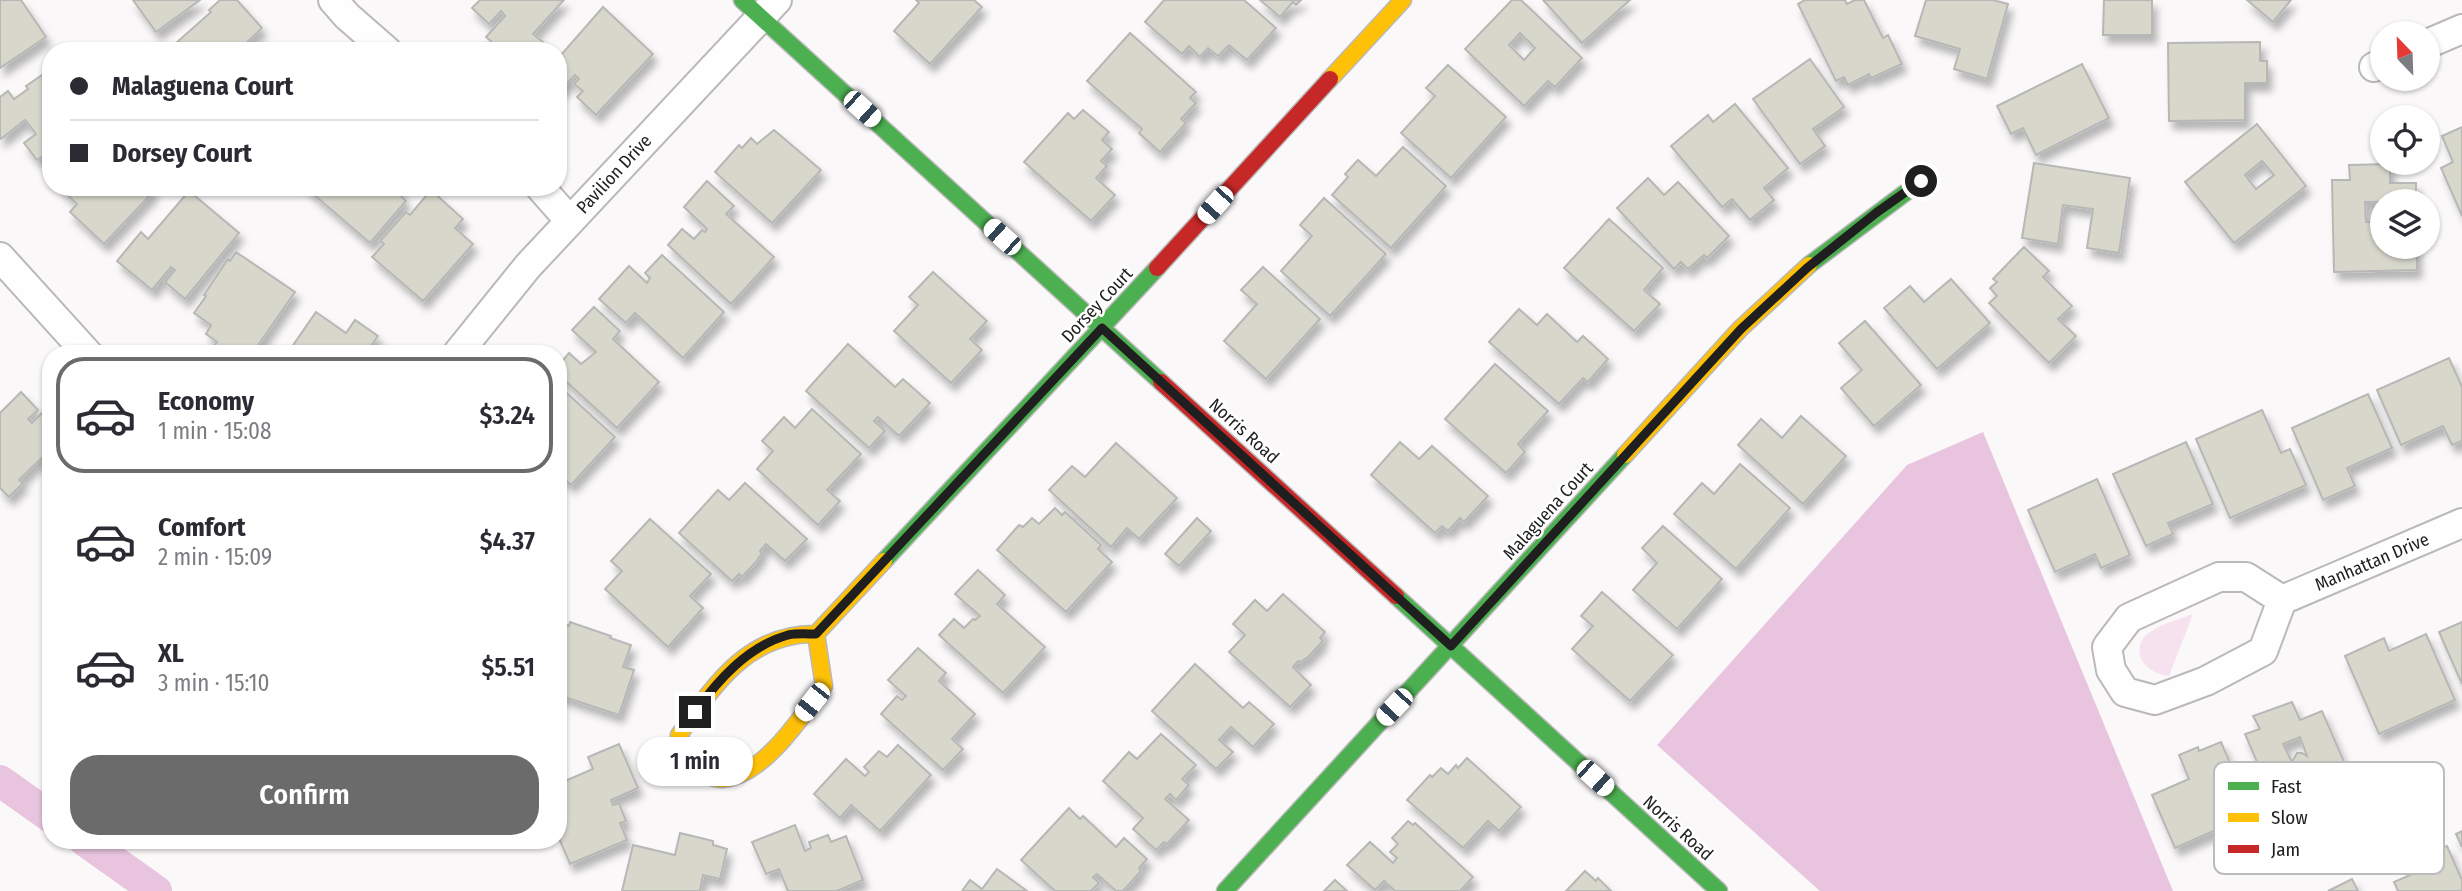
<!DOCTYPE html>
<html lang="en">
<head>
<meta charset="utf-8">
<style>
  body { margin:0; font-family:"Fira Sans Condensed",sans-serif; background:#f7f7f7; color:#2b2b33; height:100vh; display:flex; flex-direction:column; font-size:26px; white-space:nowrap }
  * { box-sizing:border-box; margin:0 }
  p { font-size:23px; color:#7c7c81 }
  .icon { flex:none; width:38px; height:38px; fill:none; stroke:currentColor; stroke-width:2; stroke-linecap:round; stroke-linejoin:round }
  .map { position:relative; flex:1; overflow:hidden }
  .details { position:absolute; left:42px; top:345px; width:525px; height:504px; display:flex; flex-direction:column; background:#fff; border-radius:28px; box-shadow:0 2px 5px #0004 }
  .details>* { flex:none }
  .guide { position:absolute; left:42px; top:42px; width:525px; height:154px; border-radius:28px; box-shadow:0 2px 5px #0004; display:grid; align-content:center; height:154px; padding:0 28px; background:#fff }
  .needle { width:46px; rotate:337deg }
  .buttons { position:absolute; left:2370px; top:21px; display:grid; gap:14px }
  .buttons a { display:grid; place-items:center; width:70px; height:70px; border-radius:50%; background:#fff; box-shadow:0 2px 5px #0004; font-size:35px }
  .end { position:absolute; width:32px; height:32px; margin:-16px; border:9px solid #201f20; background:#fff; box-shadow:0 0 0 4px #fff }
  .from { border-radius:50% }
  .bubble { position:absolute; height:49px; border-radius:24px; background:#fff; box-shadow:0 2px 5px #0004; font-size:23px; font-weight:600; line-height:49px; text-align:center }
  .car { position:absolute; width:21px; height:42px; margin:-21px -10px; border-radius:9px; box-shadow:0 0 5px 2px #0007; background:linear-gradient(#fff 24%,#345 0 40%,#fff 0 76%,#345 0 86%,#fff 0) }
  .guide b { display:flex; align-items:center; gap:24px; height:66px; font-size:26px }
  .guide b+b { border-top:2px solid #e1e1e2 }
  .guide i { width:18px; height:18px; background:#2b2b33 }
  ul { padding:12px 0 0; list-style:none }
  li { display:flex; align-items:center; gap:21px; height:116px; margin:0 14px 10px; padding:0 14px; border:4px solid transparent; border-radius:28px }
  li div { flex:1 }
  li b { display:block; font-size:26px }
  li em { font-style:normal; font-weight:600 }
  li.current { border-color:#6c6b6c }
  li>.icon { width:63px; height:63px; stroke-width:1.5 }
  .primary-button { display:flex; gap:14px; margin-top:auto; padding:14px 28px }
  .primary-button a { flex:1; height:80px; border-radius:28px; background:#6c6b6c; color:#fff; font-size:28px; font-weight:600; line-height:80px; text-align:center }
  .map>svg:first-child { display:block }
  .green { fill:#f6e1ef }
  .water { fill:#e8c4de }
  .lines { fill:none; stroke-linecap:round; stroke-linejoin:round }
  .canal { stroke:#e8c4de; stroke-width:32 }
  .building { fill:#d7d7cc; stroke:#b7b7b6; stroke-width:2; fill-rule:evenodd; filter:url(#shadow) }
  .street-casing { stroke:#bab8b9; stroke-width:32 }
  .fast-casing { stroke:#bab8b9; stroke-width:19 }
  .slow-casing { stroke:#bab8b9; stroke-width:19 }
  .jam-casing { stroke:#bab8b9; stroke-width:19 }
  .street { stroke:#fefefe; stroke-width:28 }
  .fast { stroke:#4caf50; stroke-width:16 }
  .slow { stroke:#ffc107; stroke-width:16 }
  .jam { stroke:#c62828; stroke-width:16 }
  .route { stroke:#201f20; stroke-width:9 }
  .labels { text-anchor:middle; stroke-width:5; stroke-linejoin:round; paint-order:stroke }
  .street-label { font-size:18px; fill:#201f20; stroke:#fff }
  .key { fill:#fff; stroke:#bcbcbc; stroke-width:2 }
  .key-label { font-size:19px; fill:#201f20 }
</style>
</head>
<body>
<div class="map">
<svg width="2462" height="891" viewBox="0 0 2462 891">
  <defs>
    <filter id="shadow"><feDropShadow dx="4.5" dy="8" stdDeviation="3.5" flood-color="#0004"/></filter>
  </defs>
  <rect width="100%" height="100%" fill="#faf8f9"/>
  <!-- green -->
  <path class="green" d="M2193,614L2169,676C2143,674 2127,646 2152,631C2163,623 2180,619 2193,614Z"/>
  <!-- water -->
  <polygon class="water" points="1983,432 2173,891 1820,891 1657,745 1907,465"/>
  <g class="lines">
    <!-- canal -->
    <g class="canal">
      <polyline points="0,781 51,817"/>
      <polyline points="84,840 156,891"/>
    </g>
  </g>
  <!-- building -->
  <g class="building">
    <polygon points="0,0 21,0 46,37 0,68"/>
    <polygon points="133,0 200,0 156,32"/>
    <polygon points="220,0 237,0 262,28 243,46 246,50 249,47 253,51 167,51 211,12 209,10"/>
    <polygon points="480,0 564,0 533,34 543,42 535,51 502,51 486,37 505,16 501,11 489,24 472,8"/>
    <polygon points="916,0 974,0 982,7 930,64 894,31 919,3"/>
    <polygon points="1164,0 1244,0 1276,28 1247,60 1229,45 1218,56 1208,48 1200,57 1189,46 1182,54 1145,22"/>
    <polygon points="1260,0 1301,0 1296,5 1293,2 1280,17"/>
    <path d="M1512,0H1521L1582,58L1555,87L1548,81L1524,106L1465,49ZM1520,33L1535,48L1524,60L1509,45Z"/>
    <polygon points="1543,0 1630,0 1582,43"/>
    <polygon points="1805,0 1845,0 1847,4 1855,0 1864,0 1883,38 1888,35 1902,64 1871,78 1869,74 1848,85 1844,77 1836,81 1798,4"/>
    <polygon points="1926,0 1993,0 2008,4 1987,79 1954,69 1960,49 1915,36"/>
    <polygon points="2104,0 2152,0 2152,35 2103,35"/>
    <polygon points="2247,0 2291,0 2273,22"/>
    <polygon points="603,7 653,54 596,115 577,97 583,91 574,84 579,79 575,75 558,93 558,53 561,55"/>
    <polygon points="1130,33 1196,92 1190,98 1196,103 1181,119 1186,123 1160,152 1139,133 1142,129 1087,81"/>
    <polygon points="2260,42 2260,61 2267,61 2267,83 2245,83 2245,120 2169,121 2168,43"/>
    <polygon points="1810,59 1844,107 1813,129 1825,146 1800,164 1753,99"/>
    <polygon points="2082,64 2109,118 2036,155 2023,128 2011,134 1997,106"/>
    <polygon points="1448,65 1506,117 1451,178 1401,133 1435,96 1426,88"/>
    <polygon points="51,69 51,150 37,160 24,143 36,134 25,120 1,139 0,138 0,97 8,91 14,99 28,89 26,86"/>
    <polygon points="1735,104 1788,168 1764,188 1774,200 1750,220 1732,199 1722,207 1671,146 1708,115 1713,122"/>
    <polygon points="1083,110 1109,132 1102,140 1112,149 1101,161 1107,166 1096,178 1115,195 1091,221 1024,162 1068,113 1074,119"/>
    <path d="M2257,124L2306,186L2234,243L2185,182ZM2262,161L2274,175L2256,189L2245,175Z"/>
    <polygon points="2462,127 2462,216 2441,168 2453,162 2442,136"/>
    <polygon points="774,130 821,170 772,223 715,172 739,145 742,148 751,138 757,144"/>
    <polygon points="1403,147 1446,186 1391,248 1332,195 1348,177 1345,174 1358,160 1376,176"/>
    <polygon points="2034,163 2130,178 2119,253 2087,248 2093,209 2063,205 2058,244 2022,238"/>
    <polygon points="2390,164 2390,183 2416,183 2416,201 2365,202 2366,222 2382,222 2382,247 2417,247 2417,270 2334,272 2332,180 2350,180 2349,165"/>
    <polygon points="1648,178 1664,195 1678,182 1729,236 1707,258 1704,255 1688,269 1681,262 1674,269 1617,208"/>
    <polygon points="707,181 734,206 726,214 774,257 731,304 668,245 682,229 694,239 702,230 705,232 707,229 684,207"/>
    <polygon points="59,187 150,187 154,191 104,244 70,212 77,204"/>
    <polygon points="305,187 397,187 402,191 399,194 406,201 370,243"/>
    <polygon points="431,190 463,219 455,228 473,244 423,301 372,257 384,244 380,241 406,212 410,215"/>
    <polygon points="189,191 239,233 185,299 165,282 175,270 171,267 152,290 117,261 141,232 148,239"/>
    <polygon points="1324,198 1386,254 1330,316 1281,271 1312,236 1300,225"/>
    <polygon points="1609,219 1663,268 1644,290 1660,304 1634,331 1564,268"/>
    <polygon points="2024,247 2049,271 2043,277 2072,306 2058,319 2076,336 2049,363 1989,303 1997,296 1990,288 1997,282 1993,279"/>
    <polygon points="236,252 295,292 252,354 228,354 215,345 217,342 206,334 211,325 194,313 206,296 204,295 228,259 230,261"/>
    <polygon points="662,255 724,312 683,358 635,313 626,323 599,299 629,266 647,283 650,278 645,273"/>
    <polygon points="1263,267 1320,319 1266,379 1224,341 1257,304 1241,290"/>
    <polygon points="933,272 987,321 970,339 982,350 951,383 894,331 918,305 909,297"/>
    <polygon points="1951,279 1990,323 1937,369 1884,308 1910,286 1924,302"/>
    <polygon points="594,307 620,331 613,339 659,382 617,428 558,374 558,366 569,353 581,364 596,352 572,330"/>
    <polygon points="1519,309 1537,325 1547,314 1577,342 1583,336 1608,359 1588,382 1583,378 1559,404 1489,342"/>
    <polygon points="316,312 346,333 355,320 378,336 365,354 277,354 282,346 289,351"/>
    <polygon points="1865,321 1921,385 1874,426 1841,388 1862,370 1839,343"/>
    <polygon points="848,344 895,387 903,379 930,403 899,436 878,417 874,421 885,431 869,448 806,391"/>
    <polygon points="2449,358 2462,387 2462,441 2452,445 2443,426 2401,445 2377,390"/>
    <polygon points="1495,364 1548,411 1518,444 1525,452 1506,473 1445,419"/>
    <polygon points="558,385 615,437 571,485 558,474"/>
    <polygon points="21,392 38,410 28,419 32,423 51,404 51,449 19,480 23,483 9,497 0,488 0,413"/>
    <polygon points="2368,394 2392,448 2347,468 2355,486 2323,500 2292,428"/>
    <polygon points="812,409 861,454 827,490 840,501 818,525 757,469 773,451 762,441 784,417 795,428"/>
    <polygon points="2262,410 2281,453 2290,449 2306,485 2230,518 2196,439"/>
    <polygon points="1801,416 1846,456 1803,504 1738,445 1761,419 1782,438"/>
    <polygon points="1400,442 1419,459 1432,446 1488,496 1464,522 1460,518 1448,531 1442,526 1435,533 1371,475"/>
    <polygon points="2186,442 2213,504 2168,523 2173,534 2146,546 2113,474"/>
    <polygon points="1116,443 1177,498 1139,539 1127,528 1111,547 1049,490 1072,466 1085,477"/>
    <polygon points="1740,464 1790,508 1736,569 1674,514 1702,483 1714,494"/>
    <polygon points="2097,479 2130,555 2101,568 2095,554 2055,572 2028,510"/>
    <polygon points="745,483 807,539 785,561 766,544 760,551 762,553 756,562 742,577 739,574 732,581 679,533 718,490 729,500"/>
    <polygon points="1055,508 1062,515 1065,512 1101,545 1098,549 1112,562 1066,612 997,550 1019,525 1023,527 1032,518 1039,524"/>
    <polygon points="1197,518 1211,531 1179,566 1165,554"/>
    <polygon points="650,519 711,574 690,596 703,608 668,647 605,589 622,571 611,561"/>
    <polygon points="1663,526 1722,579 1677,629 1633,590 1657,563 1642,548"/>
    <polygon points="978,570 1005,595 997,604 1045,647 1003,693 939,635 954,619 964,628 973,619 975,620 980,616 955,594"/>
    <polygon points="1602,592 1673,655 1630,701 1572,649 1593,626 1581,616"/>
    <polygon points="1283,594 1325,632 1320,638 1323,641 1308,657 1300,662 1298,661 1293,667 1311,685 1290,707 1229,652 1245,635 1233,624 1255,600 1267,611"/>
    <polygon points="560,622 569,626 570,622 611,636 610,638 631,645 623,667 634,670 619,715 558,695"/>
    <polygon points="2462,622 2462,684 2439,632"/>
    <polygon points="2426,634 2455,700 2379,734 2345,656 2384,638 2389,651"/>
    <polygon points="918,648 946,673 939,681 975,714 952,739 963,749 943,770 881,714 897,696 902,700 906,696 888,680"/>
    <polygon points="1195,664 1243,708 1249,702 1274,724 1253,747 1231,727 1219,740 1233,752 1216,769 1152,711"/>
    <path d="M2292,702L2300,720L2322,711L2361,801L2337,811L2340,820L2307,833L2299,812L2282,820L2245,734L2260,729L2253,716ZM2300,737L2307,756L2302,753H2297L2292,762L2283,744Z"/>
    <polygon points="1161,734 1196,765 1182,779 1189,785 1176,800 1170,794 1165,799 1189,820 1167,844 1164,842 1156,850 1133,829 1143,818 1103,781 1129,752 1137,759"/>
    <polygon points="2221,742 2252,814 2175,848 2152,795 2189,779 2179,755 2198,747 2199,751"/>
    <polygon points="619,744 638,788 611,800 613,805 619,803 626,821 620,823 627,840 570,864 558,836 558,784 593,769 588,757"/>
    <polygon points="898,745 931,775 880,831 851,805 840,818 814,794 846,759 865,776 869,772 864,767 879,751 887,757"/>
    <polygon points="1467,758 1521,807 1499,831 1488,821 1463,848 1407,800 1430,775 1432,777 1441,768 1448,774 1456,765 1458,768"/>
    <polygon points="1069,808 1080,819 1083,816 1116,847 1124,838 1147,859 1139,868 1141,871 1123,891 1116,891 1097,874 1093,877 1099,883 1091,891 1055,891 1021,860"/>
    <polygon points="1408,821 1413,825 1415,823 1473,877 1460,891 1395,891 1384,881 1375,890 1347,865 1370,842 1393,863 1397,858 1390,852 1398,844 1392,838"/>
    <polygon points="795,825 805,851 811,848 809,842 828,835 831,842 846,836 863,880 837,891 788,891 779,869 766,874 752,842"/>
    <polygon points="2462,831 2462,847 2456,834"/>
    <polygon points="680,833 713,841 713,845 727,849 720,879 703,875 700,891 622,891 633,845 675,855"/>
    <polygon points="2447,846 2462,880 2462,891 2398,891 2394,882 2424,869 2420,857"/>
    <polygon points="997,869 1027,891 962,891 970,880 982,889"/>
    <polygon points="1585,871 1596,881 1598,878 1611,891 1566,891"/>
    <polygon points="2352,879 2358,891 2328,891"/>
    <polygon points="1335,880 1347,891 1324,891"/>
  </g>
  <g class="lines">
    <!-- street casing -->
    <g class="street-casing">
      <g id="street">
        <polyline points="333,0 347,16 387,51"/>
        <polyline points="2427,44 2462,29"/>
        <polyline points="2374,67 2382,63"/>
        <polyline points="540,187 570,221"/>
        <polyline points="0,257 88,354"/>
        <polyline points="457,354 528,266 777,0"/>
        <polyline points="2282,600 2246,577 2219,577 2129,618 2107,647 2111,670 2125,692 2155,700 2206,681 2263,651 2282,600 2462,523"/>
      </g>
    </g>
    <!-- fast casing -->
    <g class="fast-casing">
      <g id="fast">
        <polyline points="742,0 1161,382"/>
        <polyline points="1809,265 1921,181"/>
        <polyline points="884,561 1157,268"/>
        <polyline points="1396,596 1719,891"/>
        <polyline points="1225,891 1625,455"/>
      </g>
    </g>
    <!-- slow casing -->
    <g class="slow-casing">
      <g id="slow">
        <polyline points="1330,79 1403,0"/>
        <polyline points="1625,455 1740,329 1809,265"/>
        <path d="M816,634L824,686C802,716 764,776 722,779C714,779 704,775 696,772L679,735C714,685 748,633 816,634L884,561"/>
      </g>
    </g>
    <!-- jam casing -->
    <g class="jam-casing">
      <g id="jam">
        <polyline points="1157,268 1330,79"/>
        <polyline points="1161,382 1396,596"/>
      </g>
    </g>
    <!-- street -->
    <use href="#street" class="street"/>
    <!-- fast -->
    <use href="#fast" class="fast"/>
    <!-- slow -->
    <use href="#slow" class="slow"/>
    <!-- jam -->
    <use href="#jam" class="jam"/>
  </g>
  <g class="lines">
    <!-- route -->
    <path class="route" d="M695,712C718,680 748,646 788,635C797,633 807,634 816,634L1102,328L1451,646L1741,329L1807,268L1876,213L1921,181"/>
  </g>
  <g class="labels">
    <!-- street labels -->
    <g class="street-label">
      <text transform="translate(614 174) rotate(-47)" y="6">Pavilion Drive</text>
      <text transform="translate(1097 305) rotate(-47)" y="6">Dorsey Court</text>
      <text transform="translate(1244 431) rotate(42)" y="6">Norris Road</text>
      <text transform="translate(1548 511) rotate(-48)" y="6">Malaguena Court</text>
      <text transform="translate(2372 562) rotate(-23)" y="6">Manhattan Drive</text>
      <text transform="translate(1678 828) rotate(42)" y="6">Norris Road</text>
    </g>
  </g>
  <!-- legend -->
  <rect x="2214" y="762" width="230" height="112" rx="10" class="key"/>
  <rect x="2228" y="782" width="31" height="8" fill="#4caf50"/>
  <rect x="2228" y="813" width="31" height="9" fill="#ffc107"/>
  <rect x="2228" y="845" width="31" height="8" fill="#c62828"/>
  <g class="key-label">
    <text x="2271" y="793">Fast</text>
    <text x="2271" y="824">Slow</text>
    <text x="2271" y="856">Jam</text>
  </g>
</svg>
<div class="buttons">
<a><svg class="needle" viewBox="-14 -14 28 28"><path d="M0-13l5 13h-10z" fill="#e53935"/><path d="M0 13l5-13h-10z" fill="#7c7c81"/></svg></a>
<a><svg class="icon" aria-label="locate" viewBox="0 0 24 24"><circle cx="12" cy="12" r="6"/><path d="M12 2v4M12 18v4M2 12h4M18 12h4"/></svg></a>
<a><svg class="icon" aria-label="layers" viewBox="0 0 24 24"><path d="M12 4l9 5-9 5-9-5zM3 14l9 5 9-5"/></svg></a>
</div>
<i class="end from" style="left:1921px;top:181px"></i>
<i class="end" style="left:695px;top:712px"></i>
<div class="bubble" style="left:637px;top:737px;width:116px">1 min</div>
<i class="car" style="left:862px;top:109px;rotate:132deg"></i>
<i class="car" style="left:1215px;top:205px;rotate:222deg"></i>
<i class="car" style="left:1002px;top:237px;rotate:312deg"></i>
<i class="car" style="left:812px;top:702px;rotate:218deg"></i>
<i class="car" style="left:1394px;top:707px;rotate:223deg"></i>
<i class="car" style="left:1595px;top:778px;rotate:132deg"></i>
<div class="guide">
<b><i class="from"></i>Malaguena Court</b>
<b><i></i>Dorsey Court</b>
</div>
<section class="details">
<ul>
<li class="current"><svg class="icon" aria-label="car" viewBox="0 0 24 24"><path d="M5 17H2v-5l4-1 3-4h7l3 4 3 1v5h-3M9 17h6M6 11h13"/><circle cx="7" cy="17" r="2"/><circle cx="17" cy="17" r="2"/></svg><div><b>Economy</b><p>1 min · 15:08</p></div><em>$3.24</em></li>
<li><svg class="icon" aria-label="car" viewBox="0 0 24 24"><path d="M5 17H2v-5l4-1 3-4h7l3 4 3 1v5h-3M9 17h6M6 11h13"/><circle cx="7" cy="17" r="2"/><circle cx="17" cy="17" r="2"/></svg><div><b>Comfort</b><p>2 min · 15:09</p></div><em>$4.37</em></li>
<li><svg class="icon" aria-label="car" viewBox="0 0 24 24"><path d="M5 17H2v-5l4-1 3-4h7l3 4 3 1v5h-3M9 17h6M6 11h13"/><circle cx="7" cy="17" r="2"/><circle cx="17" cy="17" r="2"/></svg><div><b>XL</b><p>3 min · 15:10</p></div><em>$5.51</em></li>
</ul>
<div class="primary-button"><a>Confirm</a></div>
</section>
</div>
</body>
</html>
